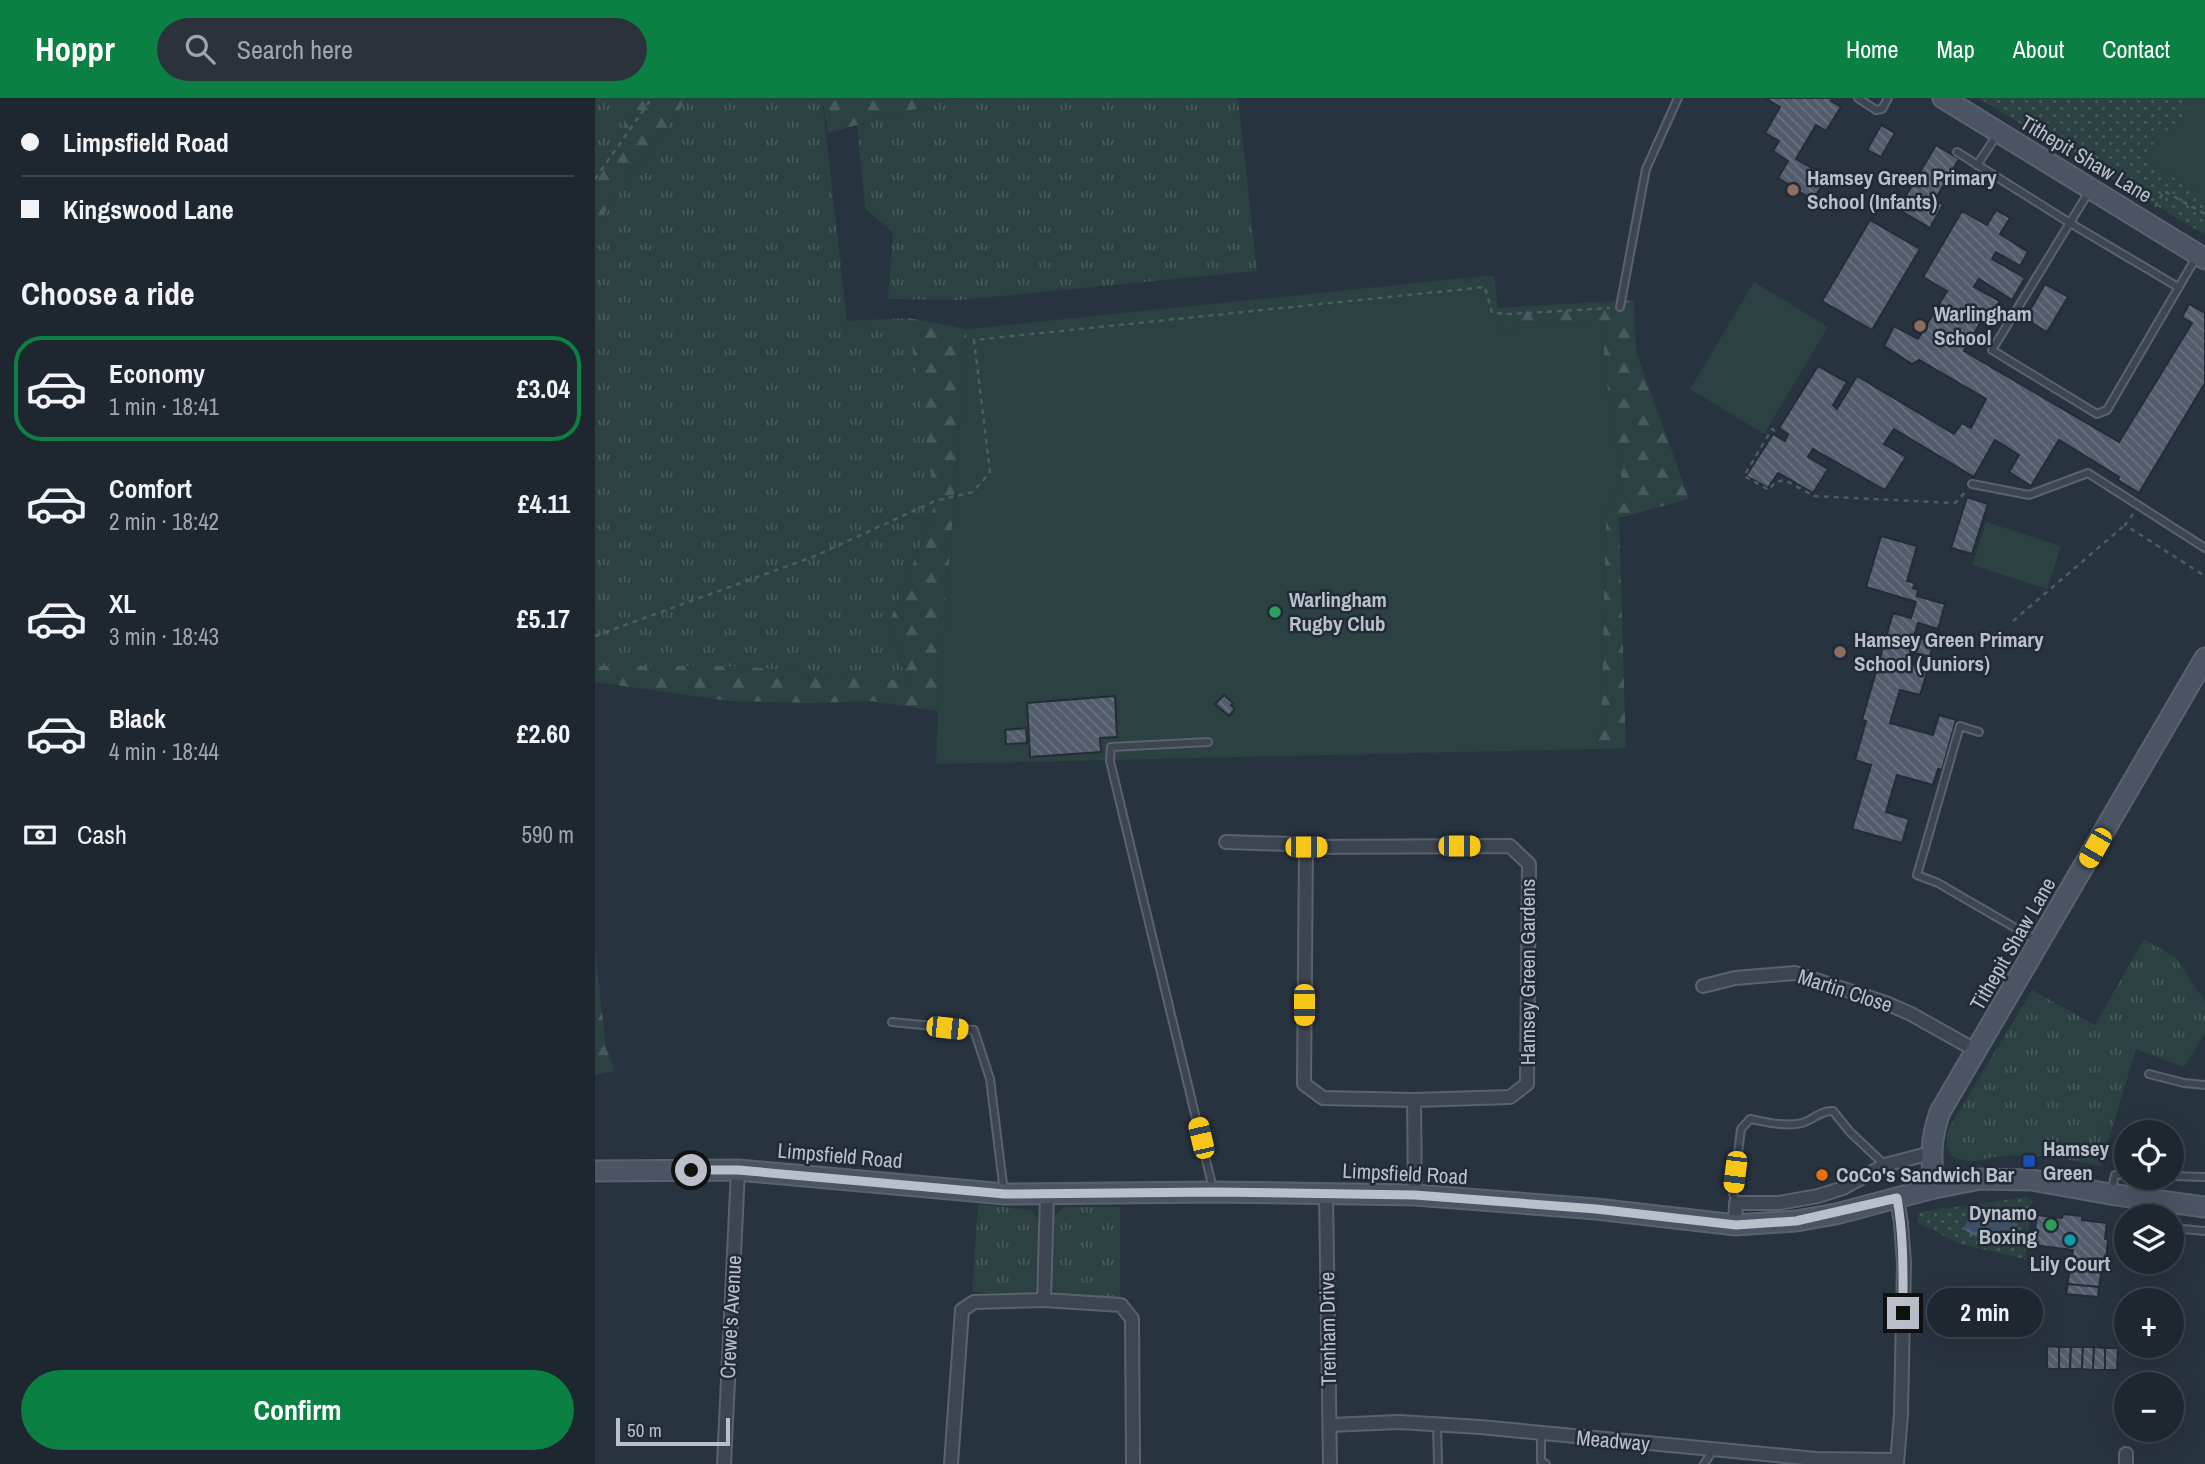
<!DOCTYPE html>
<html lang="en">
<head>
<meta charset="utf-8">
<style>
  body { margin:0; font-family:"Archivo Narrow",sans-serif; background:#2b323c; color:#f1f3f6; height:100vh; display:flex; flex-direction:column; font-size:26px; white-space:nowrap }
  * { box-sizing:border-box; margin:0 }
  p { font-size:23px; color:#a1a5ab }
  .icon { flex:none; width:38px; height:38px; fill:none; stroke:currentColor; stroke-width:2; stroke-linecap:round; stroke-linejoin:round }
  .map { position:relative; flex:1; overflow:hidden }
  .details { display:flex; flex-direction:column; background:#1e2630; width:595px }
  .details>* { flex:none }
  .guide { display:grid; align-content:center; height:154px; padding:0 21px; background:#1e2630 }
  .fabs { position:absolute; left:1519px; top:1022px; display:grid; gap:14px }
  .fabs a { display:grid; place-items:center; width:70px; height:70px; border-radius:50%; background:#1e2630; box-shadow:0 7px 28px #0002,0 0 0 2px #3c434c; font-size:35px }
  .scale { position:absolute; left:21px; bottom:18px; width:114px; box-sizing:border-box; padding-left:7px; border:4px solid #b9c0ca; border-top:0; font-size:19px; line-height:24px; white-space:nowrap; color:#b9c0ca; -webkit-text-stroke:5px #212a35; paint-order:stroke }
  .end { position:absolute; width:32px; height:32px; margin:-16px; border:9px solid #b9c0ca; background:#111; box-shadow:0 0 0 4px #111 }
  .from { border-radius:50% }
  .bubble { position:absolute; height:49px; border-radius:24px; background:#1e2630; box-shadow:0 7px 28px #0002,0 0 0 2px #3c434c; font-size:23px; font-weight:800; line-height:49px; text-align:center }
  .car { position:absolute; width:21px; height:42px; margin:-21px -10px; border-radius:9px; box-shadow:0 0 5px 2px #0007; background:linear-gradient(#f5c518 24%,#345 0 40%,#f5c518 0 76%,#345 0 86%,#f5c518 0) }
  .guide b { display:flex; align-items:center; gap:24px; height:66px; font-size:26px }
  .guide b+b { border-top:2px solid #3c434c }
  .guide i { width:18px; height:18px; background:#f1f3f6 }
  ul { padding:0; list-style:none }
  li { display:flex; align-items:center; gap:21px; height:105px; margin:0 14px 10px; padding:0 7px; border:4px solid transparent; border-radius:28px }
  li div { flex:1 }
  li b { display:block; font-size:26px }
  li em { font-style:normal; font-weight:800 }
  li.active { border-color:#0b8043 }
  li>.icon { width:63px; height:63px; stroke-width:1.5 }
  h2 { padding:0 21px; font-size:32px; line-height:84px }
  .pay { display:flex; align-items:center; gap:18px; height:77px; padding:0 21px; font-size:26px }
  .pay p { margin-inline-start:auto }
  .cta { display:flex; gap:14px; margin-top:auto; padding:14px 21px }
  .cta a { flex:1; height:80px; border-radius:42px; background:#0b8043; color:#fff; font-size:28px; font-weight:800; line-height:80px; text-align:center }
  header { display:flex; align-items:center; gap:42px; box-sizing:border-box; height:98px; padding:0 35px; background:#0b8043; color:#fff }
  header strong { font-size:33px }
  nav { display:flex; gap:38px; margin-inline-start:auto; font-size:24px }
  .search { width:490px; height:63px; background:#2b323c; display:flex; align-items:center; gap:18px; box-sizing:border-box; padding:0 24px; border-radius:38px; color:#a1a5ab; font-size:26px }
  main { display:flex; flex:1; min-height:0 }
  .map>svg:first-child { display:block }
  .grass { fill:url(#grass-tufts) }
  .forest { fill:url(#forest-firs) }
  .park { fill:url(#park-dots) }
  .garden { fill:#2b4142 }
  .water { fill:url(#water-ripples) }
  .building { fill:url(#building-back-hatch); stroke:#232c37; stroke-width:2 }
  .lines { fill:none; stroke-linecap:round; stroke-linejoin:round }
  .lane-casing { stroke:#5a636d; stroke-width:10 }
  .street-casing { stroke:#5a636d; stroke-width:16 }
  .secondary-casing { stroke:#5a636d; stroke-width:23 }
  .path { stroke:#4a5e60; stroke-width:2.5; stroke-dasharray:5 5; stroke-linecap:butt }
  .lane { stroke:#3c4550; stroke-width:6 }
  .street { stroke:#3c4550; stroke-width:12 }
  .secondary { stroke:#4b5463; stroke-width:19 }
  .route { stroke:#b9c0ca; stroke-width:9 }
  .education-dot { fill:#8d6e63; stroke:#212a35; stroke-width:2.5 }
  .leisure-dot { fill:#2e9e5b; stroke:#212a35; stroke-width:2.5 }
  .transit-dot { fill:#1a4fb4; stroke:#212a35; stroke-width:2.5 }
  .food-dot { fill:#e8710a; stroke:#212a35; stroke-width:2.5 }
  .culture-dot { fill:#0f9aa8; stroke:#212a35; stroke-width:2.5 }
  .labels { text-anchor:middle; stroke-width:5; stroke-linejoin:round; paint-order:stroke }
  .street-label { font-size:21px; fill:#b9c0ca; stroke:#212a35 }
  .poi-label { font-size:21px; font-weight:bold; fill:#b9c0ca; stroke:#212a35; text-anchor:start }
</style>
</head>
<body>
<header>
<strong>Hoppr</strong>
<div class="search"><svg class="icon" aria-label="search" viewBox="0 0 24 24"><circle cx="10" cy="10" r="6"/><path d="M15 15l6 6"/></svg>Search here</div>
<nav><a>Home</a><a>Map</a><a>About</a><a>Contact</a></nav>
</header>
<main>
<section class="details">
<div class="guide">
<b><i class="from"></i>Limpsfield Road</b>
<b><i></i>Kingswood Lane</b>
</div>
<h2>Choose a ride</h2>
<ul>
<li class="active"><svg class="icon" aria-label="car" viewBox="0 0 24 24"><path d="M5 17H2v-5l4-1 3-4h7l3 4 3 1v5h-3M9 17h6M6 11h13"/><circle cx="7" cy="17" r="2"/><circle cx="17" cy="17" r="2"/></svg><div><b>Economy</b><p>1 min · 18:41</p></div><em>£3.04</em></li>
<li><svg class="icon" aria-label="car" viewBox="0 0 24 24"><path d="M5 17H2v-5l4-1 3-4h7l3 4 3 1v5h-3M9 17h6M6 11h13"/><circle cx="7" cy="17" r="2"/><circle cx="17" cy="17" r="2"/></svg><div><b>Comfort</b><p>2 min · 18:42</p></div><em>£4.11</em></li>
<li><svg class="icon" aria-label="car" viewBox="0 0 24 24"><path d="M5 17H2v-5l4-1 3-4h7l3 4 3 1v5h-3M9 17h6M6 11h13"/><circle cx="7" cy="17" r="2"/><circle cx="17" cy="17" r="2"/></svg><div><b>XL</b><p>3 min · 18:43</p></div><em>£5.17</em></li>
<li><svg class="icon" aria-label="car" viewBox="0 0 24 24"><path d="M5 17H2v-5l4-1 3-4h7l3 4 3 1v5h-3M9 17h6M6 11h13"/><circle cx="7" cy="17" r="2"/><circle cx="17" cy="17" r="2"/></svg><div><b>Black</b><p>4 min · 18:44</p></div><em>£2.60</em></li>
</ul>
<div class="pay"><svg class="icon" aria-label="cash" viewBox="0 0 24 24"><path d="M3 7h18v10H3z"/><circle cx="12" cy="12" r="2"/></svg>Cash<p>590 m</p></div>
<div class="cta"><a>Confirm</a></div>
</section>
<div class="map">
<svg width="1610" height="1366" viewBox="0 0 1610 1366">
  <defs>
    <pattern id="grass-tufts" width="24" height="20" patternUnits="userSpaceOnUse" patternTransform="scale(1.75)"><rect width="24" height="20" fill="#2b4142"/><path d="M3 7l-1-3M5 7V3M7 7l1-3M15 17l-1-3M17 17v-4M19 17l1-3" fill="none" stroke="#485b5c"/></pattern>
    <pattern id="forest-firs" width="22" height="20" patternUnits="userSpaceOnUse" patternTransform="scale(1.75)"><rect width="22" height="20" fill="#2b4142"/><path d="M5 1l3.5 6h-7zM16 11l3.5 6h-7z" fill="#485b5c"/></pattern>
    <pattern id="park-dots" width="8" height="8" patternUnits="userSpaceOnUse" patternTransform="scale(1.75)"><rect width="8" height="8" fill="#2b4142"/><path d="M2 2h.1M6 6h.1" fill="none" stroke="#485b5c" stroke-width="1.8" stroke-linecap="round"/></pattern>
    <pattern id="water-ripples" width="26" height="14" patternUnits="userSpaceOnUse" patternTransform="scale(1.75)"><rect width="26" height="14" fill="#3f5168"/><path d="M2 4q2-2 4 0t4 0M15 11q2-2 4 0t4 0" fill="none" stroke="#59687c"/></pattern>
    <pattern id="building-back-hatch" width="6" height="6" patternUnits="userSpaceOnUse" patternTransform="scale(1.75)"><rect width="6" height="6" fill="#525c6b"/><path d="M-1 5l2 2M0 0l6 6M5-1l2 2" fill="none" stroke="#69727f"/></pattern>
  </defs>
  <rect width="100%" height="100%" fill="#283340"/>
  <!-- grass -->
  <g class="grass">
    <polygon points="0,0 49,0 0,70"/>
    <polygon points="93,0 227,0 252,223 313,220 332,317 340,403 334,426 294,525 312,584 143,568 0,568 0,128"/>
    <polygon points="360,0 643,0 662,173 365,202 293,201 298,135 270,110 262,27"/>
    <path d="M1549,841L1581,860L1610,904V935L1589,969L1541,951L1506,1068C1472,1061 1443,1056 1408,1058C1392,1058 1376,1069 1360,1059C1349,1052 1350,1040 1354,1030L1437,892L1500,927Z"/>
    <polygon points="383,1106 436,1112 444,1123 440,1192 431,1197 377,1194"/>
    <polygon points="468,1109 525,1109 525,1200 465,1197 456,1189 459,1119"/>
  </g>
  <!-- forest -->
  <g class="forest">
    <polygon points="49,0 93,0 0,128 0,70"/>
    <polygon points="227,0 360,0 233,35"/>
    <polygon points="1039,202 1041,254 1094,401 1024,420 1031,650 1001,651 1006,627 1011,415 1027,384 1014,307 1006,226 905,231 902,210"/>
    <polygon points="313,220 372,231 343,613 276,603 219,605 134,603 0,584 0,568 143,568 312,583 294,525 334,426 340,403"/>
    <polygon points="0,851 11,950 20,973 0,977"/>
  </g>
  <!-- park -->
  <g class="park">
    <polygon points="1383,0 1610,0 1610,137"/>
    <polygon points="1432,1099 1437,1103 1430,1161 1365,1146 1322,1124 1323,1114"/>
  </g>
  <!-- garden -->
  <g class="garden">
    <polygon points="1598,0 1610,0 1610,98 1549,62 1568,30 1577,35"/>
    <polygon points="899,177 905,231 1006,225 1014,307 1027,384 1011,415 1006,627 1001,651 341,666 343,613 372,231"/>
    <polygon points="1159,184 1233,229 1169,336 1095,291"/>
    <polygon points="1391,424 1466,448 1452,491 1377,467"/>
  </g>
  <!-- water -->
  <path class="water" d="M1399,1111L1416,1116L1423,1126L1414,1141C1395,1144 1384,1144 1369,1131L1375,1116Z"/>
  <!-- building -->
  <g class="building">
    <polygon points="1170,0 1238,0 1236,3 1246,9 1231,33 1221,27 1201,61 1232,79 1218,102 1183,80 1193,63 1178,53 1184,43 1170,35 1185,9"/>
    <polygon points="1286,27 1300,35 1286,59 1272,52"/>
    <polygon points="1341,47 1364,61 1340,102 1348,107 1335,130 1303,111"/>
    <polygon points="1401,112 1415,120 1405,136 1433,154 1425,168 1401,154 1397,161 1430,180 1417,202 1384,181 1379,189 1405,203 1396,217 1391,215 1369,253 1524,344 1597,225 1587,219 1594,206 1610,215 1610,285 1544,395 1523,382 1524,379 1464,342 1436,388 1414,374 1424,357 1400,342 1379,379 1299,331 1289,346 1311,359 1290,392 1218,351 1213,359 1233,371 1218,395 1183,375 1173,390 1151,378 1178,336 1190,343 1193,336 1184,330 1223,268 1252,284 1238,307 1242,311 1262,278 1359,336 1367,325 1376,330 1391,301 1324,262 1317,266 1289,248 1299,228 1323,241 1352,193 1328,179 1367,113 1392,127"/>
    <polygon points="1275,122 1325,151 1277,232 1227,203"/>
    <polygon points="1450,186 1473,199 1452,234 1430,221"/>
    <polygon points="1372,399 1393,406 1377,456 1356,450"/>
    <polygon points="1286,438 1322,448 1312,483 1320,485 1318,490 1323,492 1322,498 1350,506 1343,531 1323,525 1319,538 1339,544 1335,559 1316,554 1313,565 1333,571 1325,597 1305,592 1295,625 1338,637 1344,617 1361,622 1347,672 1343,671 1338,687 1302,677 1291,714 1314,721 1307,745 1257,731 1276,667 1260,662 1271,623 1267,622 1298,515 1316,520 1321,504 1271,489"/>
    <polygon points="629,597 638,605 636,607 640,611 634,618 620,606"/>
    <polygon points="520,598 522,639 505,640 506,654 435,659 432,605"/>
    <polygon points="431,630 432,645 411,646 410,632"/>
    <polygon points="1468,1116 1487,1118 1487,1122 1512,1125 1510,1141 1513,1142 1511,1162 1508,1162 1507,1167 1476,1164 1478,1152 1438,1147 1442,1117 1467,1120"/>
    <polygon points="1476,1164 1507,1167 1503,1199 1471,1196"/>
    <polygon points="1473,1186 1504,1189 1503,1199 1471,1196"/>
    <polygon points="1452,1248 1464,1249 1464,1271 1452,1271"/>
    <polygon points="1464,1249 1476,1249 1475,1271 1464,1271"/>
    <polygon points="1476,1249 1488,1249 1487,1271 1475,1271"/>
    <polygon points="1488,1249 1499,1249 1498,1272 1487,1271"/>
    <polygon points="1499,1249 1510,1250 1510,1272 1498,1272"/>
    <polygon points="1510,1250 1523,1250 1522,1272 1510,1272"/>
  </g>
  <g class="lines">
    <!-- lane casing -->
    <g class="lane-casing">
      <g id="lane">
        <polyline points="1263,0 1281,12 1287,11 1293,0"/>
        <polyline points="1362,54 1475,125 1583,189"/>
        <polyline points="1382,67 1402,37"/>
        <polyline points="1495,92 1397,252 1502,316 1512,312 1602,158"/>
        <polyline points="1025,209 1051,71 1083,0"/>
        <polyline points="1377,386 1434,397 1493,375 1610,450"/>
        <polyline points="1384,634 1365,628 1322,777 1343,785 1443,843"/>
        <polyline points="613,644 516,649 515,663 618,1091"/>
        <polyline points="297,924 379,932 395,981 409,1094"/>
        <polyline points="1554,976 1589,985 1610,987"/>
        <polyline points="1577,1078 1610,1079"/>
        <polyline points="1516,1095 1520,1077 1531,1077"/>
        <polyline points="1557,1104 1558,1118"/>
        <path d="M1141,1105L1138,1096L1146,1031L1155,1021C1171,1024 1190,1029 1207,1025C1218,1022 1226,1012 1238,1013L1255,1034L1290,1067"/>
        <polyline points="1577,1130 1610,1133"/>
        <polyline points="842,1327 843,1366"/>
        <polyline points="946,1336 946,1363 951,1366"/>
        <polyline points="1109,1366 1118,1352"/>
      </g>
    </g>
    <!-- street casing -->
    <g class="street-casing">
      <g id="street">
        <polyline points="631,744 695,746 711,749"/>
        <polyline points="1108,888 1140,880 1200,875 1291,905 1316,916 1382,953"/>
        <polyline points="819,1002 915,999 932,986 934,766 915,748 711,749 709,986 728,1000 819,1002 820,1097"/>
        <polyline points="731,1095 735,1366"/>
        <polyline points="1302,1100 1306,1125 1309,1165 1306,1316 1302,1366"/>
        <polyline points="1140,1127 1141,1105 1184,1105 1223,1098 1248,1090 1290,1067 1336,1055"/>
        <polyline points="449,1202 452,1096"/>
        <polyline points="735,1327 804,1324 885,1329 1221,1361 1302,1362"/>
        <polyline points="129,1366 143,1072"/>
        <polyline points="356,1366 367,1212 379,1204 449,1202 526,1207 537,1221 538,1366"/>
        <polyline points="1531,1366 1531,1356"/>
      </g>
    </g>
    <!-- secondary casing -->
    <g class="secondary-casing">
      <g id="secondary">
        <polyline points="1348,0 1610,161"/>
        <polyline points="0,1073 143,1072 410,1096 619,1094 820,1097 1001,1111 1141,1127 1201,1123 1241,1116 1339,1090 1385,1081 1437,1082 1515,1096 1610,1109"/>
        <path d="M1339,1090C1336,1060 1335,1042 1345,1014L1610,560"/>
      </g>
    </g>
    <!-- path -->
    <g class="path">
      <polyline points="0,81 57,0"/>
      <polyline points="1560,109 1569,93 1610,116"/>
      <polyline points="1180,333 1177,331 1149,378 1174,392 1180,384 1190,382 1219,398 1360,405 1371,393"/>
      <polyline points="1538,416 1530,427 1610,478"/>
      <polyline points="1418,523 1530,427"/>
      <polyline points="0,538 220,458 340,403 378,394 395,374 379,242 890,189 897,215 915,216 1015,210"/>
    </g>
    <!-- lane -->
    <use href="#lane" class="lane"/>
    <!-- street -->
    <use href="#street" class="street"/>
    <!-- secondary -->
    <use href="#secondary" class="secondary"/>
  </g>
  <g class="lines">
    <!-- route -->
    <path class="route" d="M96,1072H143L410,1096L619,1094L820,1097L1001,1111L1141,1127L1201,1123L1302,1100C1309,1139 1308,1176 1308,1215"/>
  </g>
  <!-- markers -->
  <g class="education-dot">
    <circle cx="1198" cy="92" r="7"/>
    <circle cx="1325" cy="228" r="7"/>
    <circle cx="1245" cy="554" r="7"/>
  </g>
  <g class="leisure-dot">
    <circle cx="680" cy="514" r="7"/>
    <circle cx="1456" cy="1127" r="7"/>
  </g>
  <rect class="transit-dot" x="1427" y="1056" width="14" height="14" rx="3.5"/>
  <circle class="food-dot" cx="1227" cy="1077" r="7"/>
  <circle class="culture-dot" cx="1475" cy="1142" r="7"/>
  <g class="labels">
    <!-- street labels -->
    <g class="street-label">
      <text transform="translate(1491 61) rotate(31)" y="7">Tithepit Shaw Lane</text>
      <text transform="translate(1418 846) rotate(-60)" y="7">Tithepit Shaw Lane</text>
      <text transform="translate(933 874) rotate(-90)" y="7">Hamsey Green Gardens</text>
      <text transform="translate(1250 893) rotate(18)" y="7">Martin Close</text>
      <text transform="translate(245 1058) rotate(5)" y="7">Limpsfield Road</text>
      <text transform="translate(810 1076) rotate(3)" y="7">Limpsfield Road</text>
      <text transform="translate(136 1219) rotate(-87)" y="7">Crewe's Avenue</text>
      <text transform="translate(733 1231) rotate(-91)" y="7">Trenham Drive</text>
      <text transform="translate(1018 1343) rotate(5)" y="7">Meadway</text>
    </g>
    <!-- poi labels -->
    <g class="poi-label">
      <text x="1212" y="87">Hamsey Green Primary<tspan x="1212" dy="24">School (Infants)</tspan></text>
      <text x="1339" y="223">Warlingham<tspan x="1339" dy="24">School</tspan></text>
      <text x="694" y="509">Warlingham<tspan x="694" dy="24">Rugby Club</tspan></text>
      <text x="1259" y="549">Hamsey Green Primary<tspan x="1259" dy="24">School (Juniors)</tspan></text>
      <text x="1448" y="1058">Hamsey<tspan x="1448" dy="24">Green</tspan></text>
      <text x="1241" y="1084">CoCo's Sandwich Bar</text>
      <text x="1442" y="1122" text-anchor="end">Dynamo<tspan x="1442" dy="24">Boxing</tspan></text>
      <text x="1475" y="1173" text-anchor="middle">Lily Court</text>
    </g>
  </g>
</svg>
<div class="fabs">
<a><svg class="icon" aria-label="locate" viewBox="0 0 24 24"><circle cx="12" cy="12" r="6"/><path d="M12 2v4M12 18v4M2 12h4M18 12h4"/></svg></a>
<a><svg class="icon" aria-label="layers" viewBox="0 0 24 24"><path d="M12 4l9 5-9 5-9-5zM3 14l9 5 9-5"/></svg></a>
<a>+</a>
<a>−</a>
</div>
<div class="scale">50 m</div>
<i class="end from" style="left:96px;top:1072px"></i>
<i class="end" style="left:1308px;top:1215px"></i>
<div class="bubble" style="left:1332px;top:1190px;width:116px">2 min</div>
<i class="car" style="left:864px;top:748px;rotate:90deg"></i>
<i class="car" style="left:711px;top:749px;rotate:90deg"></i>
<i class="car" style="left:1500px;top:750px;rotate:210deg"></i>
<i class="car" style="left:709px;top:907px;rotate:180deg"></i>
<i class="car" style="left:352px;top:930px;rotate:96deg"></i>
<i class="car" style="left:606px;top:1040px;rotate:347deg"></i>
<i class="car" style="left:1140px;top:1074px;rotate:187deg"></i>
</div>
</main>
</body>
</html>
